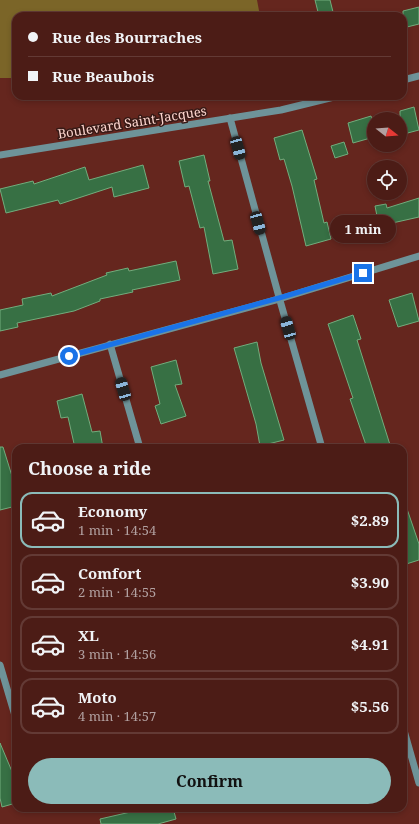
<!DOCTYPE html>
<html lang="en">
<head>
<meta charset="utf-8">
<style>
  body { margin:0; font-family:"Noto Serif",serif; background:#53251f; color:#f1f3f6; height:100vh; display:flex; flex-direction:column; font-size:15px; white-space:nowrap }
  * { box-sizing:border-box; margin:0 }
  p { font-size:13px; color:#b2a1a1 }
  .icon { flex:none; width:22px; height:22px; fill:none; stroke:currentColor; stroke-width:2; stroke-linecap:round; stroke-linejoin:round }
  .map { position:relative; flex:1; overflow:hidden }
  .panel { position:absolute; left:12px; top:444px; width:395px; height:368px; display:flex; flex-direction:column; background:#4c1c16; border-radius:12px; box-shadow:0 2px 6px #0003,0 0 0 1px #633a35 }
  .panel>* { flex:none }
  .banner { position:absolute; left:12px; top:12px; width:395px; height:88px; border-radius:12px; box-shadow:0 2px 6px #0003,0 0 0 1px #633a35; display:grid; align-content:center; height:88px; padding:0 16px; background:#4c1c16 }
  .needle { width:26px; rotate:107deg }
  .fabs { position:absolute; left:367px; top:112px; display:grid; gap:8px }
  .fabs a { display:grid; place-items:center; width:40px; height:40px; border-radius:50%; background:#4c1c16; box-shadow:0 2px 6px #0003,0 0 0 1px #633a35; font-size:20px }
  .end { position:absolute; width:18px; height:18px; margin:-9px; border:5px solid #1a73e8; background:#fff; box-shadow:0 0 0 2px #fff }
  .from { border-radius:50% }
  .bubble { position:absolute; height:28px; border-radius:14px; background:#4c1c16; box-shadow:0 2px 6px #0003,0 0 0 1px #633a35; font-size:13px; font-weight:700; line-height:28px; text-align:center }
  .car { position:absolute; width:12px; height:24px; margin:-12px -6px; border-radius:5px; box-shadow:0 0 3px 1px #0007; background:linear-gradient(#222 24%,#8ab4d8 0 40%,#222 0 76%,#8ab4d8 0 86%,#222 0) }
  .banner b { display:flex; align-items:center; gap:14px; height:38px; font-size:15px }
  .banner b+b { border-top:1px solid #633a35 }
  .banner i { width:10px; height:10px; background:#f1f3f6 }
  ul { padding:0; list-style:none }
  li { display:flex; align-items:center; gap:12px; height:56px; margin:0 8px 6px; padding:0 8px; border:2px solid #633a35; border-radius:12px }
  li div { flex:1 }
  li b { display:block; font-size:15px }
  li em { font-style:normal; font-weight:700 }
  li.current { border-color:#8bbbb9 }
  li>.icon { width:36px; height:36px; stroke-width:1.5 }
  h2 { padding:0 16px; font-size:18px; line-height:48px }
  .primary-button { display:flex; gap:8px; margin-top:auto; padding:8px 16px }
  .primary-button a { flex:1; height:46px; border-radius:24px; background:#8bbbb9; color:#111; font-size:16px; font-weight:700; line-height:46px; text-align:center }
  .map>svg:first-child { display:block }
  .green { fill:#7b6528 }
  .building { fill:#377044; stroke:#72ad7d }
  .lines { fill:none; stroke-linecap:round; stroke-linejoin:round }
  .minor { stroke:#6e9399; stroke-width:7 }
  .route { stroke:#1a73e8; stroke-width:5 }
  .labels { text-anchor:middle; stroke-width:3; stroke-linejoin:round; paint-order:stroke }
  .street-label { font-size:13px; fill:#fcd4cd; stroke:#371a16 }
</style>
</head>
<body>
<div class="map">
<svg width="419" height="824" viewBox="0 0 419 824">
  <rect width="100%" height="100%" fill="#65261e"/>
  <!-- green -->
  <polygon class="green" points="0,0 257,0 260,16 16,16 16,78 0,78"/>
  <!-- building -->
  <g class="building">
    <polygon points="315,0 330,0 334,16 319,16"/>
    <polygon points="419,7 419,24 403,28 403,11"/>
    <polygon points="414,107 419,130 400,135 400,111"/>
    <polygon points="371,116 372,119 374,119 374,137 353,143 348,123"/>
    <polygon points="302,130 317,179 314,180 324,223 327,222 331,239 306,246 292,186 284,159 280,160 274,138"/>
    <polygon points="344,142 348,154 335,158 331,146"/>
    <polygon points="204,155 210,181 208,181 224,241 232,240 238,269 213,274 204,227 200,228 189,186 185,187 179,161"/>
    <polygon points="143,165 149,188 114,197 112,187 60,204 58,200 6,213 0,189 33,181 34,184 85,167 89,180"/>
    <polygon points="419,198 419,217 379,226 375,206 386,204 387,208"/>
    <polygon points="176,261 180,280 132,290 133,292 100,299 100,301 74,311 17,323 18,327 0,331 0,310 23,305 22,299 51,293 52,296 107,275 106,273 128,268 129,271"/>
    <polygon points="412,293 419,321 398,327 389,300"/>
    <polygon points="353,315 361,339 357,340 391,448 367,448 350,399 353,398 328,324"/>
    <polygon points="257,342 261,363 284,440 260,446 256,424 234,348"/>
    <polygon points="176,360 182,384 175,385 186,416 161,424 155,406 160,404 151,367"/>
    <polygon points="82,394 92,432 100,431 103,448 75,448 68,417 61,418 57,401"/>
    <polygon points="0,447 3,447 16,489 16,506 0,510"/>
    <polygon points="405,503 419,544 419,560 403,565 403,504"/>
    <polygon points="0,743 16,781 16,803 2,807 0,798"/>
    <polygon points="148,808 173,808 176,819 158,824 101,824 100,819"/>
  </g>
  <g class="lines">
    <!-- minor -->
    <g class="minor">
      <polyline points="403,80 419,76"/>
      <polyline points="230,118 279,297 322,448"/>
      <polyline points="0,155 281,110 338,96"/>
      <polyline points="110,344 140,448"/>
      <polyline points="0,375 279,299 419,256"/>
      <polyline points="0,665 16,719"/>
      <polyline points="403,727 419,783"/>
    </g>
  </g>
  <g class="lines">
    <!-- route -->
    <polyline class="route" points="69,356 279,298 363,273"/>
  </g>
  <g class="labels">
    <!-- street labels -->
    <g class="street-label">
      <text transform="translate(132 122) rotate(-9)" y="5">Boulevard Saint-Jacques</text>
    </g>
  </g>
</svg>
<div class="fabs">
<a><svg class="needle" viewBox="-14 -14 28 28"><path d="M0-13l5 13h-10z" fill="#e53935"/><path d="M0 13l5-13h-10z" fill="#b2a1a1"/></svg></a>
<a><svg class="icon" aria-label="locate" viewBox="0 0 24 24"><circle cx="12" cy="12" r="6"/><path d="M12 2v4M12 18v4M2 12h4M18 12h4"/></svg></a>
</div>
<i class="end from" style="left:69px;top:356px"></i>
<i class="end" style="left:363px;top:273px"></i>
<div class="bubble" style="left:330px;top:215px;width:66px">1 min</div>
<i class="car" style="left:238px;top:148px;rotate:165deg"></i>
<i class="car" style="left:258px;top:223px;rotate:165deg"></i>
<i class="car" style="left:288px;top:328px;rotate:344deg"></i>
<i class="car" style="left:123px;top:389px;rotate:344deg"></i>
<div class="banner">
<b><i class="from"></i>Rue des Bourraches</b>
<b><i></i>Rue Beaubois</b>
</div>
<section class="panel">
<h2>Choose a ride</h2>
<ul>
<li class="current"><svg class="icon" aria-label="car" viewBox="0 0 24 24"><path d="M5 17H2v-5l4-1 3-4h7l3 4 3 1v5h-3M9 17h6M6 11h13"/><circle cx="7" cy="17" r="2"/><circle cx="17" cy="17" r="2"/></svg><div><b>Economy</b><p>1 min · 14:54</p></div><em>$2.89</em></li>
<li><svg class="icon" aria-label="car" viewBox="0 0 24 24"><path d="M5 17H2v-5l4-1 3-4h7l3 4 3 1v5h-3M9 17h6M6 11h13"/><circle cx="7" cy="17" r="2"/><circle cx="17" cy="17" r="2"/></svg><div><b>Comfort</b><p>2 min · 14:55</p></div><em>$3.90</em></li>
<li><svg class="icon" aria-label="car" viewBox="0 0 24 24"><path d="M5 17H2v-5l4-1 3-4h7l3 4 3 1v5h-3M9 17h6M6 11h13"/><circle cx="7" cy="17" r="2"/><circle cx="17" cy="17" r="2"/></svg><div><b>XL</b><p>3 min · 14:56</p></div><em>$4.91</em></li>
<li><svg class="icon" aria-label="car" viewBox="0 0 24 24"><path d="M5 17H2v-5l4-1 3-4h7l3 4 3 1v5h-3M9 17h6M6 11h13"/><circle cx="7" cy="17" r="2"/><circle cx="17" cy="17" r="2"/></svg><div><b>Moto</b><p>4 min · 14:57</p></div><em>$5.56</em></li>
</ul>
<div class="primary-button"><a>Confirm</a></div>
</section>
</div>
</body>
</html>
